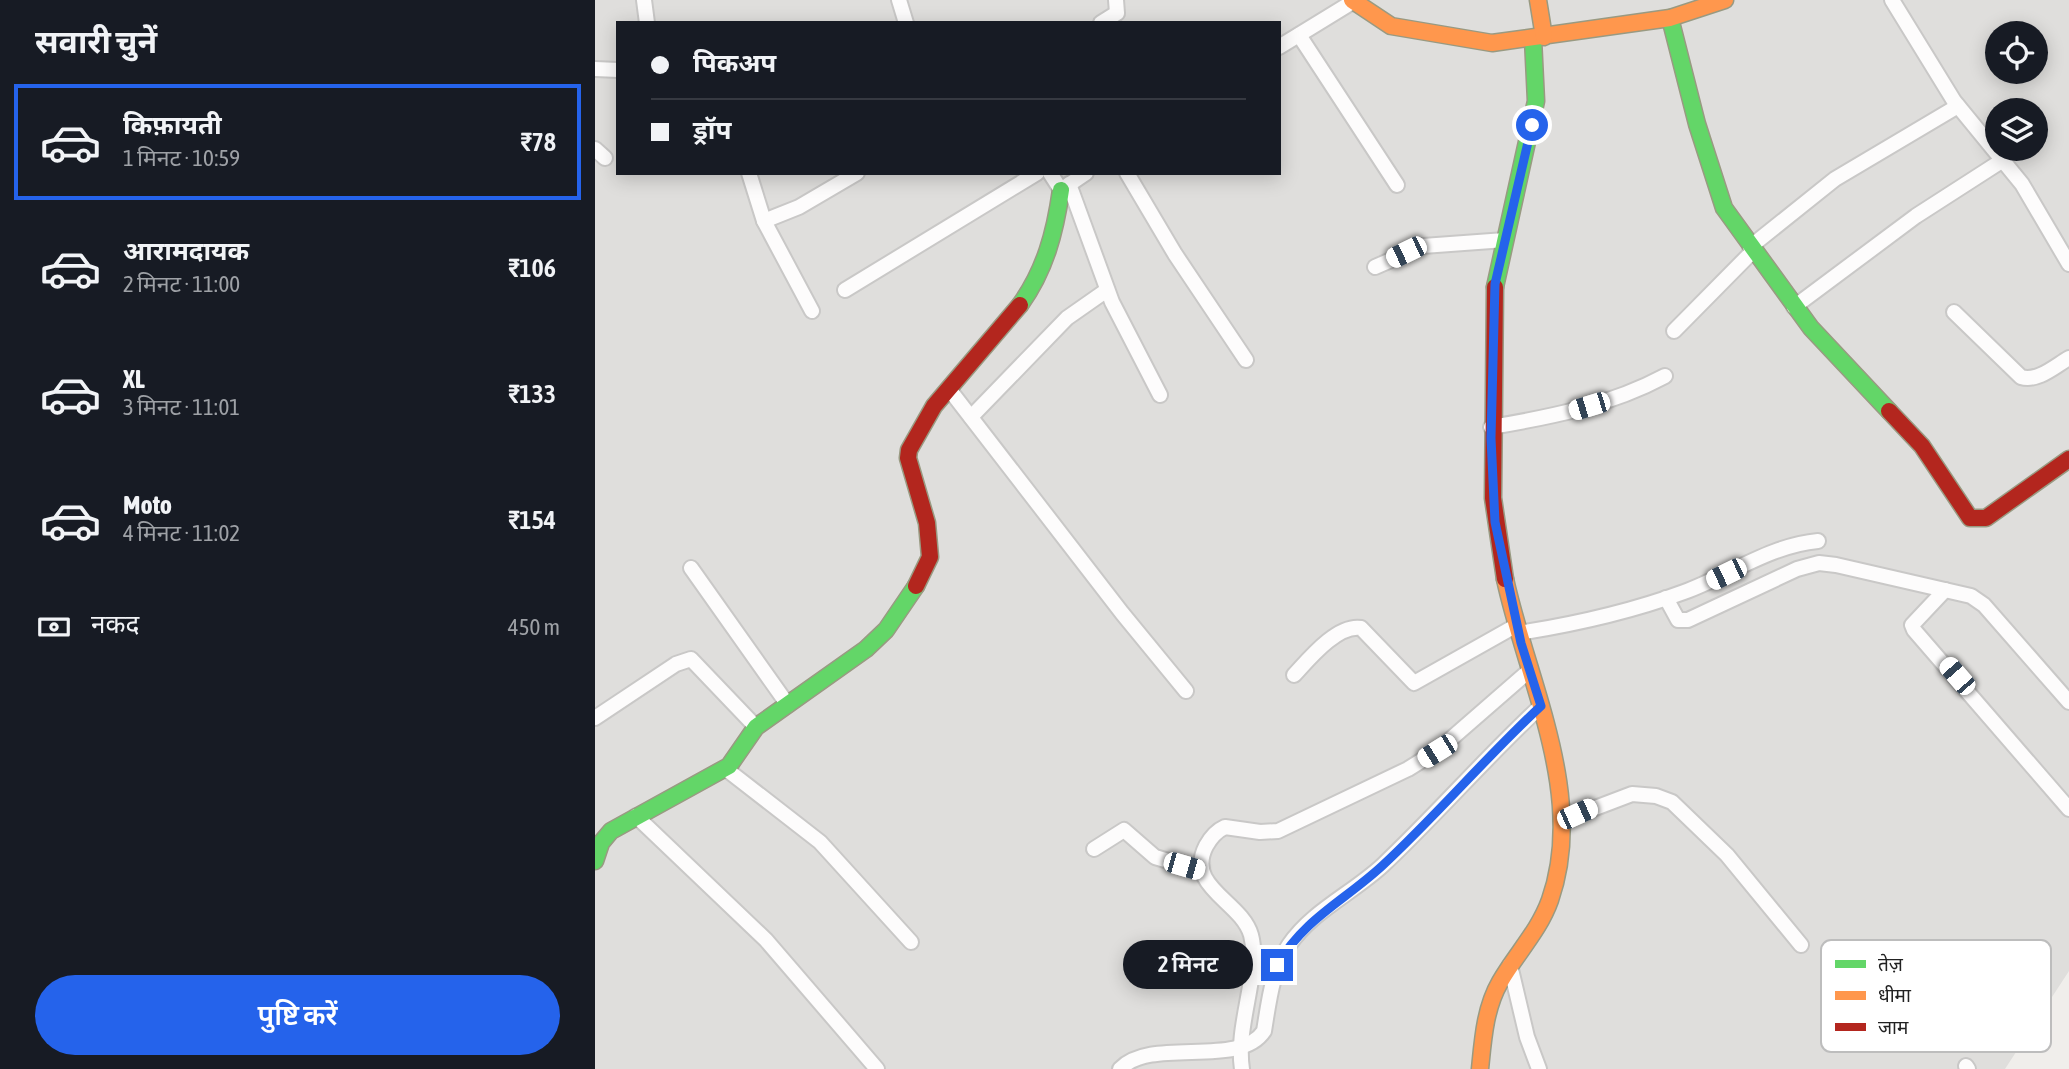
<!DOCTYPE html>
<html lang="hi">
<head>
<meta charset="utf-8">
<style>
  body { margin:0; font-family:"Asap Condensed","Noto Sans Devanagari",sans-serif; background:#20242c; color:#f1f3f6; height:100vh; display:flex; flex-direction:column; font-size:26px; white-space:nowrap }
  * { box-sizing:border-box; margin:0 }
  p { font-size:23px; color:#9ea1a6 }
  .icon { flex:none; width:38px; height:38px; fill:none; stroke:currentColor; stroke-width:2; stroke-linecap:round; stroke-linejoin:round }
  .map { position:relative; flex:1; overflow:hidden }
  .sheet { display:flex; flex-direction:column; background:#171b24; width:595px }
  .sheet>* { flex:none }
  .banner { position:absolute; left:21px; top:21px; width:665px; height:154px; border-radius:0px; box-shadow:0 4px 18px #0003; display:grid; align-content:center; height:154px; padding:0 35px; background:#171b24 }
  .buttons { position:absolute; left:1390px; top:21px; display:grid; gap:14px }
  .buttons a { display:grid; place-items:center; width:63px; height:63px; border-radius:50%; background:#171b24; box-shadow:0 4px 18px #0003; font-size:35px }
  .end { position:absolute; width:32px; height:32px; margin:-16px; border:9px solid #2563eb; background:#fff; box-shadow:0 0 0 4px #fff }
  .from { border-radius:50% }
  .bubble { position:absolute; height:49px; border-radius:24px; background:#171b24; box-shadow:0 4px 18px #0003; font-size:23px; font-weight:600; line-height:49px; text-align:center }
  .car { position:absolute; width:21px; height:42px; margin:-21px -10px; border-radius:9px; box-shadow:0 0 5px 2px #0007; background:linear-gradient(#fff 24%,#345 0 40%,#fff 0 76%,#345 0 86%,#fff 0) }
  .banner b { display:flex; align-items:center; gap:24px; height:66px; font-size:26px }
  .banner b+b { border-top:2px solid #363941 }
  .banner i { width:18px; height:18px; background:#f1f3f6 }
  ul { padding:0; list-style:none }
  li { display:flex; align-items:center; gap:21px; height:116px; margin:0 14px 10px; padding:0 21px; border:4px solid transparent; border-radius:0px }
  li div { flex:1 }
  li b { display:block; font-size:26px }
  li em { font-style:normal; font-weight:600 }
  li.current { border-color:#2563eb }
  li>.icon { width:63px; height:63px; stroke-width:1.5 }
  h2 { padding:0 35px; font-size:32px; line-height:84px }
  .pay { display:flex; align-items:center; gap:18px; height:77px; padding:0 35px; font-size:26px }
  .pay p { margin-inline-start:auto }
  .primary-button { display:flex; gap:14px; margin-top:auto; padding:14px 35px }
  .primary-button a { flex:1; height:80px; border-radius:42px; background:#2563eb; color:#fff; font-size:28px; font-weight:600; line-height:80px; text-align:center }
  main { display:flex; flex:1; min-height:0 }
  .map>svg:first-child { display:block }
  .residential { fill:#dfdedc; fill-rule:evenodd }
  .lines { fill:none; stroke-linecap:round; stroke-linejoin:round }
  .street-casing { stroke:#c9c8c7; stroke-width:18 }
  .fast-casing { stroke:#999a82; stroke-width:19 }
  .slow-casing { stroke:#999a82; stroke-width:19 }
  .jam-casing { stroke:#999a82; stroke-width:19 }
  .street { stroke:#fdfcfc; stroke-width:14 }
  .fast { stroke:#63d668; stroke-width:16 }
  .slow { stroke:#ff974d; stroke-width:16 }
  .jam { stroke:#b3261e; stroke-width:16 }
  .route { stroke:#2563eb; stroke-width:9 }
  .key { fill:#fff; stroke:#bdbdbd; stroke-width:2 }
  .key-label { font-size:19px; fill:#222 }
</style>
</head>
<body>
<main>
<section class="sheet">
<h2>सवारी चुनें</h2>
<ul>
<li class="current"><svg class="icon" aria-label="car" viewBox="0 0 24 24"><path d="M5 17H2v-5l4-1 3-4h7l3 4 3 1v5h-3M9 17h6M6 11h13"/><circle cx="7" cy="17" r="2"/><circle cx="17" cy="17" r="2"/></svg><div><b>किफ़ायती</b><p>1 मिनट · 10:59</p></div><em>₹78</em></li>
<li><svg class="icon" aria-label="car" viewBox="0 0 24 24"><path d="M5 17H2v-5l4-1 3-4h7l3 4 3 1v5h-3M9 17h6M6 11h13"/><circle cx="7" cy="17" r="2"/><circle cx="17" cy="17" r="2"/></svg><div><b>आरामदायक</b><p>2 मिनट · 11:00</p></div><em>₹106</em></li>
<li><svg class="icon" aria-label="car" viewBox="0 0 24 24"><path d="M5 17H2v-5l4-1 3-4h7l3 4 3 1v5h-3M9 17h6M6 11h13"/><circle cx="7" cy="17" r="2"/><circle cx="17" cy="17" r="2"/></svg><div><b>XL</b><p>3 मिनट · 11:01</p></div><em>₹133</em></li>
<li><svg class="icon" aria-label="car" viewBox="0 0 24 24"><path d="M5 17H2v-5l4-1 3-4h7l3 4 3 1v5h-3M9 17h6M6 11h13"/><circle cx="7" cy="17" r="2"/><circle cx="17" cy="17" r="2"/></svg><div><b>Moto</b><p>4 मिनट · 11:02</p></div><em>₹154</em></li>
</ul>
<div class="pay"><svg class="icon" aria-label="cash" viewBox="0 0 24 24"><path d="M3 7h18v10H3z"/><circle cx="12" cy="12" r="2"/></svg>नकद<p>450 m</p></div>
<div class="primary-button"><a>पुष्टि करें</a></div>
</section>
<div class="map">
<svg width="1474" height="1069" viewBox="0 0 1474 1069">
  <rect width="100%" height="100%" fill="#f0eeeb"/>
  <!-- residential -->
  <path class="residential" d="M0,0H1474V971L1410,1069H0ZM23,23H684V173H23ZM1402,33H1440V72H1402ZM1402,110H1440V149H1402Z"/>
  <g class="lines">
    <!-- street casing -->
    <g class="street-casing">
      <g id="street">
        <polyline points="49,0 52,23"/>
        <polyline points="304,0 311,23"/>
        <polyline points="1297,0 1359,101 1427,184 1474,264"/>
        <polyline points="506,23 522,13 521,0"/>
        <polyline points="704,35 802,185"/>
        <polyline points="684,47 759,1"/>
        <polyline points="0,69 23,70"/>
        <polyline points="0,149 10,158"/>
        <polyline points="154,173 169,221 217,311"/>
        <polyline points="455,173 466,190 491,173"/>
        <polyline points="532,173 580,254 651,360"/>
        <polyline points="474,184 517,302 565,395"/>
        <polyline points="169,221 204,207 262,173"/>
        <polyline points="1155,247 1240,179 1363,106"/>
        <polyline points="780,267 828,246 910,240"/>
        <polyline points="250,290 442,173"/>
        <polyline points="1199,307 1321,216 1408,160"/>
        <path d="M1359,312L1426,377C1443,382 1460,366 1474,358"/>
        <polyline points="1079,331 1158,251"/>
        <polyline points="354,389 527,613 591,691"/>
        <polyline points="376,417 472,318 512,290"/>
        <path d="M896,427C956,417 1016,405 1070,376"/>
        <polyline points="96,568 193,705"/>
        <polyline points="1350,590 1317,625 1319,630 1474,809"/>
        <polyline points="1071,598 1083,620 1093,620 1202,569 1224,563 1241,565 1376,596 1389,605 1474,702"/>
        <path d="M924,633C981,624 1035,612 1089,592C1133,576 1176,545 1223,541"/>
        <path d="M699,675C713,660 742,624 766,628L819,683L922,625"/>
        <polyline points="0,718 81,664 96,659 161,727"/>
        <polyline points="131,769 225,842 316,942"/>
        <polyline points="41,816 171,940 282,1069"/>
        <polyline points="966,821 1037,794 1061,796 1077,802 1132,855 1206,945"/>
        <polyline points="499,849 529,830 560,857 607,871"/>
        <polyline points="915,965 932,1037 944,1069"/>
        <polyline points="1371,1066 1373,1069"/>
        <path d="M525,1069C557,1036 644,1069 669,1031C674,1001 677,970 694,945C717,911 758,893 788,865C842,814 891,757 946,706"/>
        <path d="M647,1069C640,1026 666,972 656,935C646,901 590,887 611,846C616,837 621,831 630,827L665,832L683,831L813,769L842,751L935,670"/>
      </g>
    </g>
    <!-- fast casing -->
    <g class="fast-casing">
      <g id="fast">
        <polyline points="1075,18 1102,124 1129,208 1216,328 1294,411"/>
        <polyline points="900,287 941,101 938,39"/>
        <path d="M425,305C450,270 460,233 466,190"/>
        <polyline points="0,861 6,843 16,831 134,766 161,727 271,649 291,630 321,586"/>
      </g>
    </g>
    <!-- slow casing -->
    <g class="slow-casing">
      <g id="slow">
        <polyline points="757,0 796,26 897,43 1075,18 1130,0"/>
        <polyline points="943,0 949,37"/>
        <path d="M885,1069C888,1039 890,1008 905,982C921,954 944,931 955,900C992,795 932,681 910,579"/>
      </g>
    </g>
    <!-- jam casing -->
    <g class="jam-casing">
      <g id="jam">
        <polyline points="900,287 898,498 910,579"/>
        <polyline points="1294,411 1327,446 1375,518 1391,518 1474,459"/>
        <polyline points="321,586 335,557 332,523 313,458 314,450 339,406 425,305"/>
      </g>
    </g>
    <!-- street -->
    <use href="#street" class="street"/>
    <!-- fast -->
    <use href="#fast" class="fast"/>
    <!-- slow -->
    <use href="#slow" class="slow"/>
    <!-- jam -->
    <use href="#jam" class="jam"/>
  </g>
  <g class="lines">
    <!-- route -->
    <path class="route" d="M682,965C710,918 749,901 787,866C842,815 891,757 946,706L926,643L900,522L896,438L900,284L937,125"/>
  </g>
  <!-- legend -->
  <rect x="1226" y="940" width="230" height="112" rx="10" class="key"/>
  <rect x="1240" y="960" width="31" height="8" fill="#63d668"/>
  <rect x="1240" y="991" width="31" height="9" fill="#ff974d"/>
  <rect x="1240" y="1023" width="31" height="8" fill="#b3261e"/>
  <g class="key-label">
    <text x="1283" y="971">तेज़</text>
    <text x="1283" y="1002">धीमा</text>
    <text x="1283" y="1034">जाम</text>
  </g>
</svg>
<div class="buttons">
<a><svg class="icon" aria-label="locate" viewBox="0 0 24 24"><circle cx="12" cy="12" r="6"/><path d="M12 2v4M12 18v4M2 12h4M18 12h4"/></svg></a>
<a><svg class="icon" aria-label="layers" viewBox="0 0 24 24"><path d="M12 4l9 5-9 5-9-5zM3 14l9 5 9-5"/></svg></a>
</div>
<i class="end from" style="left:937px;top:125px"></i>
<i class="end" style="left:682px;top:965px"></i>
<div class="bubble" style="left:528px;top:940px;width:130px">2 मिनट</div>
<i class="car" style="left:811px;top:252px;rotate:244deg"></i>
<i class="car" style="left:994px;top:406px;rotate:253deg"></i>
<i class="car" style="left:1131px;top:574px;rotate:244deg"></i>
<i class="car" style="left:1362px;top:676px;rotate:319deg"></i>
<i class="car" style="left:842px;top:751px;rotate:238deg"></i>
<i class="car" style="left:982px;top:814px;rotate:66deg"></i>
<i class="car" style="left:589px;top:866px;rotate:106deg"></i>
<div class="banner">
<b><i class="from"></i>पिकअप</b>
<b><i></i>ड्रॉप</b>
</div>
</div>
</main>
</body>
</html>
